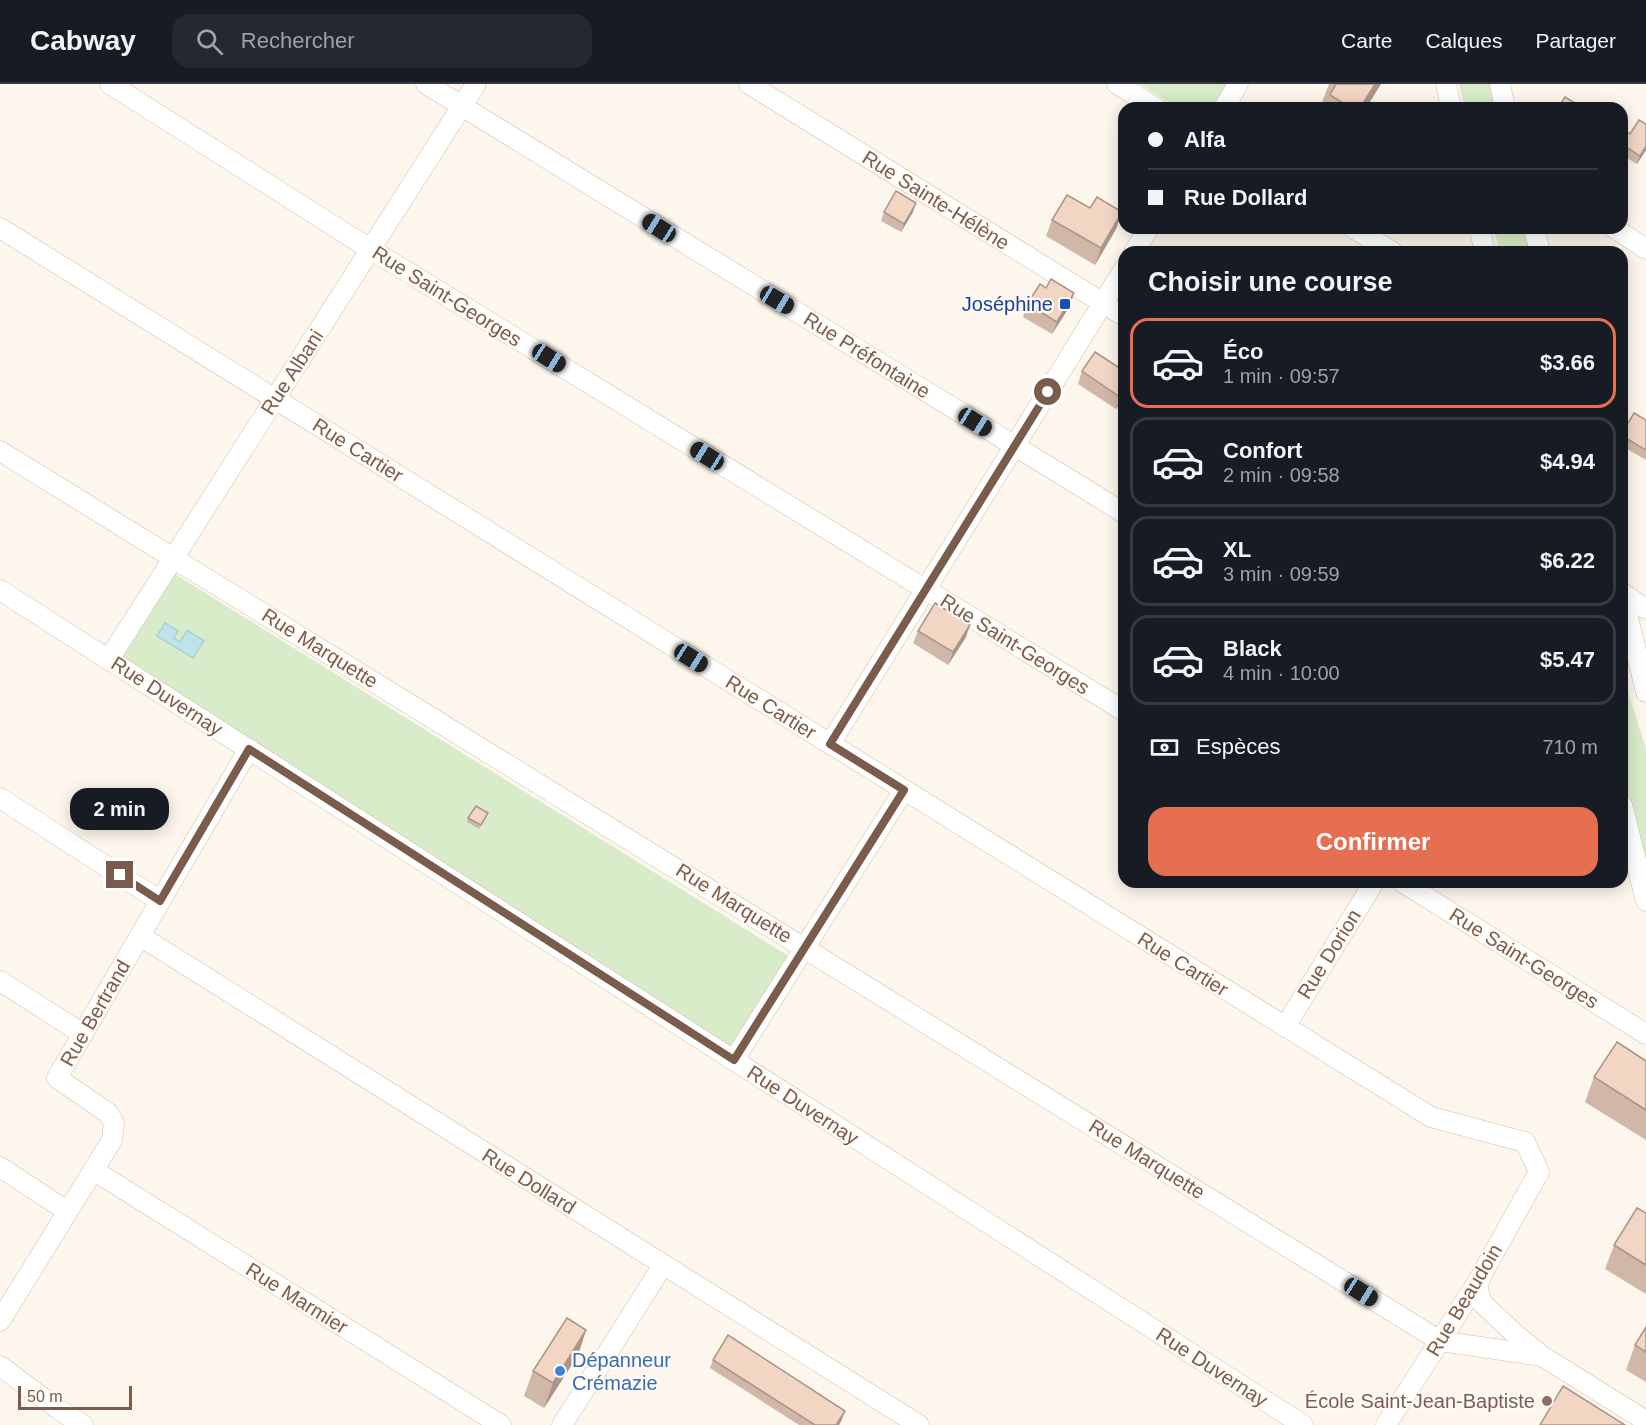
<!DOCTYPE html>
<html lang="fr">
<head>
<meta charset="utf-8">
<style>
  body { margin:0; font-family:Helvetica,sans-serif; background:#242831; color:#f1f3f6; height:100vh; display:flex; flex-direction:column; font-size:22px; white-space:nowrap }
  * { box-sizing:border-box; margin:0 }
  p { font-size:20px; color:#9ea1a6 }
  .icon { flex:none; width:33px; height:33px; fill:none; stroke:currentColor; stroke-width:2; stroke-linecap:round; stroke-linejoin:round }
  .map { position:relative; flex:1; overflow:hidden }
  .drawer { position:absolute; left:1118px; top:162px; width:510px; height:642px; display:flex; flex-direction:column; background:#171b24; border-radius:18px; box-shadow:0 3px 15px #0003 }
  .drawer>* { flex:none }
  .guide { position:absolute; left:1118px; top:18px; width:510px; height:132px; border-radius:18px; box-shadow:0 3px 15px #0003; display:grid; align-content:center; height:132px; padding:0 30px; background:#171b24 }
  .scale { position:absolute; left:18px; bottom:15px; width:114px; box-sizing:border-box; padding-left:6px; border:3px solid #7a5c4d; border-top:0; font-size:16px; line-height:21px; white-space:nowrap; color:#7a5c4d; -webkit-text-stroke:4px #fffaf3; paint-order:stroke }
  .end { position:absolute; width:27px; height:27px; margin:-14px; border:8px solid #7a5c4d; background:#fff; box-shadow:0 0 0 3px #fff }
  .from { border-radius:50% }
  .bubble { position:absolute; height:42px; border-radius:18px; background:#171b24; box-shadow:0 3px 15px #0003; font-size:20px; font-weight:700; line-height:42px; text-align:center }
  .car { position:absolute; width:18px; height:36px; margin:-18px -9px; border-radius:8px; box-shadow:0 0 4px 2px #0007; background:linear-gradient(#222 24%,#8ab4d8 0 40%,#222 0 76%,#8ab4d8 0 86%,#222 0) }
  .guide b { display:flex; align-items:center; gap:21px; height:57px; font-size:22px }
  .guide b+b { border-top:2px solid #363941 }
  .guide i { width:15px; height:15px; background:#f1f3f6 }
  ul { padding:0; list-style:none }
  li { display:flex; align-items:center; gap:18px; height:90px; margin:0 12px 9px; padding:0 18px; border:3px solid #363941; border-radius:18px }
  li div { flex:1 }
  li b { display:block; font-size:22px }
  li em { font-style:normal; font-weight:700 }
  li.current { border-color:#e76f51 }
  li>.icon { width:54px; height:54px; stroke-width:1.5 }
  h2 { padding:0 30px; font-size:27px; line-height:72px }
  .pay { display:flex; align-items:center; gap:15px; height:66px; padding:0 30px; font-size:22px }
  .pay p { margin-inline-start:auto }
  .action { display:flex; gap:12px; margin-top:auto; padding:12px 30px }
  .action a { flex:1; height:69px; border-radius:18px; background:#e76f51; color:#fff; font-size:24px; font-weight:700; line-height:69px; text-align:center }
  header { display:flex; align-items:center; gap:36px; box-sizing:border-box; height:84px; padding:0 30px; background:#171b24; border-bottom:2px solid #363941 }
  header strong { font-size:28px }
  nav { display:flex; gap:33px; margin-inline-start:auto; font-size:21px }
  .search { width:420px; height:54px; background:#242831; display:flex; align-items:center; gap:15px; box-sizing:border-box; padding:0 21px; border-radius:18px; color:#9ea1a6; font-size:22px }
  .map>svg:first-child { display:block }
  .green { fill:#d8ecc9 }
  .water { fill:#bfe3e8; stroke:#a5d3da; stroke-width:1.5 }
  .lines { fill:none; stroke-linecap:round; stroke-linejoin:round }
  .minor-casing { stroke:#d1beb0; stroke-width:21 }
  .minor { stroke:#fff; stroke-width:20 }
  .wall { fill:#d1b7a8 }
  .shaded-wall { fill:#aa9588 }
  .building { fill:#f3d5c3; stroke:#aa9588; stroke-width:1.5 }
  .route { stroke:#7a5c4d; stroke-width:8 }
  .transit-dot { fill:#1a4fb4; stroke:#fffaf3; stroke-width:2 }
  .shop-dot { fill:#3f7fe0; stroke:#fffaf3; stroke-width:2 }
  .education-dot { fill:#8d6e63; stroke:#fffaf3; stroke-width:2 }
  .labels { text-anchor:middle; stroke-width:4.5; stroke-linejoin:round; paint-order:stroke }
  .street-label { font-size:20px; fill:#7a5c4d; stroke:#fffaf3 }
  .transit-label { font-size:20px; fill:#164399; stroke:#fffaf3; text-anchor:end }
  .shop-label { font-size:20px; fill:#366cbe; stroke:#fffaf3; text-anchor:start }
  .education-label { font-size:20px; fill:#785e54; stroke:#fffaf3; text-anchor:end }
</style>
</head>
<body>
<header>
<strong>Cabway</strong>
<div class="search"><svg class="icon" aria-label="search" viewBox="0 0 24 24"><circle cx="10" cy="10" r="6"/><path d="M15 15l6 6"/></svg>Rechercher</div>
<nav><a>Carte</a><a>Calques</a><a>Partager</a></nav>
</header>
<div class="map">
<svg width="1646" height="1341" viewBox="0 0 1646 1341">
  <rect width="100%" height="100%" fill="#fdf6ec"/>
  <!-- green -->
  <g class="green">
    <polygon points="1140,0 1229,0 1214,24 1178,24"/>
    <polygon points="1459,0 1491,0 1497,24 1465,24"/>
    <polygon points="1494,144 1525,144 1531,168 1500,168"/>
    <polygon points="175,490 795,876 733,969 116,573"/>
    <polygon points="1622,589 1646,665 1646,784 1622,685"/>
  </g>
  <!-- water -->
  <polygon class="water" points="165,539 178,547 174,554 180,558 187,546 204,557 193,574 157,552"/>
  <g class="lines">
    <!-- minor casing -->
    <g class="minor-casing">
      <g id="minor">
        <polyline points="110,0 370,165 1124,627"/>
        <polyline points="426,0 1124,429"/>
        <polyline points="749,0 1124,232"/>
        <polyline points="1117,0 1156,24"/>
        <polyline points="1446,0 1451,24"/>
        <polyline points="1500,0 1505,24"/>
        <polyline points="1224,24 1238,0"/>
        <polyline points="0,144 1431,1033 1525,1058 1539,1088 1477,1199 1386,1341"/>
        <polyline points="1353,144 1393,168"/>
        <polyline points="1479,144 1485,168"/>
        <polyline points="1534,144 1540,168"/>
        <polyline points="1614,144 1646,165"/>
        <polyline points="1134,168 1149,144"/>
        <polyline points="0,367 1440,1257 1542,1272"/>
        <polyline points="0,506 1303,1341"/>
        <polyline points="1622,509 1646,608"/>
        <polyline points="1622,509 1646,525"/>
        <polyline points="109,575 476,0"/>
        <polyline points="830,660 1124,185"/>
        <polyline points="0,714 160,817"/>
        <polyline points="1622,721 1646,817"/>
        <polyline points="1402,798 1646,950"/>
        <polyline points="140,852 919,1341"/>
        <polyline points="0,897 83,950"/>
        <polyline points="1285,943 1374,798"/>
        <polyline points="734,976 904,706"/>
        <polyline points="0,1083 67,1127"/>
        <polyline points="93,1086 501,1341"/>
        <polyline points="1477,1199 1481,1218 1515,1250 1542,1272 1646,1337"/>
        <polyline points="0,1237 112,1056 114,1039 108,1029 57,994 249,665"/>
        <polyline points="0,1282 58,1325 83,1341"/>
        <polyline points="562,1341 663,1181"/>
      </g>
    </g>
    <!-- minor -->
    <use href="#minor" class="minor"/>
  </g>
  <!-- wall -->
  <g class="wall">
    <polygon points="1329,0 1381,0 1366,24 1325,24 1321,21"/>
    <polygon points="1622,45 1646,66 1637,80 1622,71"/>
    <polygon points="1090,124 1122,128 1116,145 1095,181 1046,152 1052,136"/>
    <polygon points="884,128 913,128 901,148 881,137"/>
    <polygon points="1046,204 1074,209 1070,222 1052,250 1023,233 1027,220"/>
    <polygon points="1082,287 1124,314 1116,325 1078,300"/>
    <polygon points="1646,336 1646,376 1622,362 1622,349"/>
    <polygon points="918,547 966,553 948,581 913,559"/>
    <polygon points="488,729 479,745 467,738 468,734"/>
    <polygon points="1646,977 1646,1056 1585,1018 1594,993"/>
    <polygon points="1646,1129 1646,1210 1605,1185 1614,1161"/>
    <polygon points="1646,1243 1646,1298 1626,1286 1635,1261"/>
    <polygon points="586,1246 578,1271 544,1324 524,1312 533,1287"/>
    <polygon points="713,1276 845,1327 842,1335 839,1341 799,1341 710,1284"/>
  </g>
  <!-- shaded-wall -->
  <g class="shaded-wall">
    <polygon points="1375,0 1381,0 1366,24 1360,24"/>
    <polygon points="1646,62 1646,66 1637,80 1640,72"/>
    <polygon points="916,119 913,128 901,148 904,140"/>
    <polygon points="1122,128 1116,145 1095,181 1101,164"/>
    <polygon points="1074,209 1070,222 1052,250 1057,238"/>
    <polygon points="1124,308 1124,314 1116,325 1120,313"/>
    <polygon points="970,541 966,553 948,581 953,568"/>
    <polygon points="586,1246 578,1271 544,1324 553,1299"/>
    <polygon points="845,1327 842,1335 839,1341 836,1341"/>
  </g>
  <!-- building -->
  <g class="building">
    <polygon points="1336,0 1375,0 1360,24 1351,24 1330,11"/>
    <polygon points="1565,13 1583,24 1558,24"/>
    <polygon points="1639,36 1646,40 1646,62 1640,72 1622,60 1622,45 1630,50"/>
    <polygon points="896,107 916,119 904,140 884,128"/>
    <polygon points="1067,111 1090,124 1097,113 1122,128 1101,164 1052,136"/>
    <polygon points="1051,195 1074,209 1057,238 1027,220 1040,200 1046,204"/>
    <polygon points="1095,268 1124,287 1124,308 1120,313 1082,287"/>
    <polygon points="1634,329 1646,336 1646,366 1622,352 1622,349"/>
    <polygon points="935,519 970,541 953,568 918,547"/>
    <polygon points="476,722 488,729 481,741 468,734"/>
    <polygon points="1617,958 1646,977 1646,1026 1594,993"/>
    <polygon points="1637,1124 1646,1129 1646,1181 1614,1161"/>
    <polygon points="567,1234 586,1246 553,1299 533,1287"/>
    <polygon points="1646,1243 1646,1268 1635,1261"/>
    <polygon points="728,1251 845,1327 836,1341 815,1341 713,1276"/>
    <polygon points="1563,1302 1625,1341 1540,1341"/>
  </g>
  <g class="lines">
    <!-- route -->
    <polyline class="route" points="120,791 160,817 249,665 734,976 904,706 830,660 1048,308"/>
  </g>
  <!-- markers -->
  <rect class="transit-dot" x="1059" y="214" width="12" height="12" rx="3"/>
  <circle class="shop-dot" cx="560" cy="1287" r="6"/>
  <circle class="education-dot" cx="1547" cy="1317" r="6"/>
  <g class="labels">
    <!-- street labels -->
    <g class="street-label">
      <text transform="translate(936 116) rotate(32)" y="7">Rue Sainte-Hélène</text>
      <text transform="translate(447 212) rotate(32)" y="7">Rue Saint-Georges</text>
      <text transform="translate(867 271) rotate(32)" y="7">Rue Préfontaine</text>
      <text transform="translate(292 288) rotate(-57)" y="7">Rue Albani</text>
      <text transform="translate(358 366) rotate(32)" y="7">Rue Cartier</text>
      <text transform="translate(1015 560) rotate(32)" y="7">Rue Saint-Georges</text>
      <text transform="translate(320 564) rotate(32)" y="7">Rue Marquette</text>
      <text transform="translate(167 612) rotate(33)" y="7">Rue Duvernay</text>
      <text transform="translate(771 623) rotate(32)" y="7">Rue Cartier</text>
      <text transform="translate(734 819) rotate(32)" y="7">Rue Marquette</text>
      <text transform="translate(1329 870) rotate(-58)" y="7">Rue Dorion</text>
      <text transform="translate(1524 874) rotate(32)" y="7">Rue Saint-Georges</text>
      <text transform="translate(1183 880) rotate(32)" y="7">Rue Cartier</text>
      <text transform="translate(95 929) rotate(-60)" y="7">Rue Bertrand</text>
      <text transform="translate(803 1021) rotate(33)" y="7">Rue Duvernay</text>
      <text transform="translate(1147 1075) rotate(32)" y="7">Rue Marquette</text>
      <text transform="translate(529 1097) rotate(32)" y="7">Rue Dollard</text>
      <text transform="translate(297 1214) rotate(32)" y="7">Rue Marmier</text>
      <text transform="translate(1464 1216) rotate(-59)" y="7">Rue Beaudoin</text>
      <text transform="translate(1212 1283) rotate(33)" y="7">Rue Duvernay</text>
    </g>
    <!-- transit labels -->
    <g class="transit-label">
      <text x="1053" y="227">Joséphine</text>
    </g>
    <!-- shop labels -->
    <g class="shop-label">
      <text x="572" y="1283">Dépanneur<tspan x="572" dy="23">Crémazie</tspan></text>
    </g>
    <!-- education labels -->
    <g class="education-label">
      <text x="1535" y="1324">École Saint-Jean-Baptiste</text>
    </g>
  </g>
</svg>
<div class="scale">50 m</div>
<i class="end from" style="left:1048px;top:308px"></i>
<i class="end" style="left:120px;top:791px"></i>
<div class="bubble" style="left:70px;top:704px;width:99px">2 min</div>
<i class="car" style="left:659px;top:144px;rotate:302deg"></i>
<i class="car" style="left:777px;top:216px;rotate:121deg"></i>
<i class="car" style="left:549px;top:274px;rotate:122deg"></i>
<i class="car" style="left:975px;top:338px;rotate:122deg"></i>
<i class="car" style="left:707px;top:372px;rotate:302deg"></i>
<i class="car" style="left:691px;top:574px;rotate:122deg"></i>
<i class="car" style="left:1361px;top:1208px;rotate:122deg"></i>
<div class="guide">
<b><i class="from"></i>Alfa</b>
<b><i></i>Rue Dollard</b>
</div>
<section class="drawer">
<h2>Choisir une course</h2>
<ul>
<li class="current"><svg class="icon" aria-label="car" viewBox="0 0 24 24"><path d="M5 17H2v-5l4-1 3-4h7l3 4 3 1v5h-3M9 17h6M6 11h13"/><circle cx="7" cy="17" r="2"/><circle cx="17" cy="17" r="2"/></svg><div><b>Éco</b><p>1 min · 09:57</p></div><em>$3.66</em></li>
<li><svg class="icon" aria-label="car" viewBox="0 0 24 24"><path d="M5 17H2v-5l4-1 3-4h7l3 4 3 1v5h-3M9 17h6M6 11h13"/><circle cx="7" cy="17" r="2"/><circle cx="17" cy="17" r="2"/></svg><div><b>Confort</b><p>2 min · 09:58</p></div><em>$4.94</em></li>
<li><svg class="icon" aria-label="car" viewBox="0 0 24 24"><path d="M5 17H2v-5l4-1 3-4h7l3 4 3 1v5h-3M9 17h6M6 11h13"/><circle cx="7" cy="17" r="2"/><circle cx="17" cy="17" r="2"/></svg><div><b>XL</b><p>3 min · 09:59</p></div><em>$6.22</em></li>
<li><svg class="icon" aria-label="car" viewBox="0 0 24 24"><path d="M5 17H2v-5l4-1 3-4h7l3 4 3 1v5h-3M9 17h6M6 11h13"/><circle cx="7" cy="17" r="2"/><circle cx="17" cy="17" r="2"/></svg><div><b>Black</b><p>4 min · 10:00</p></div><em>$5.47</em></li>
</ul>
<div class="pay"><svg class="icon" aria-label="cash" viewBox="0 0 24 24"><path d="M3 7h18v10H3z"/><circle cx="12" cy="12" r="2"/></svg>Espèces<p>710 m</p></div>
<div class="action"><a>Confirmer</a></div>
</section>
</div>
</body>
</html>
